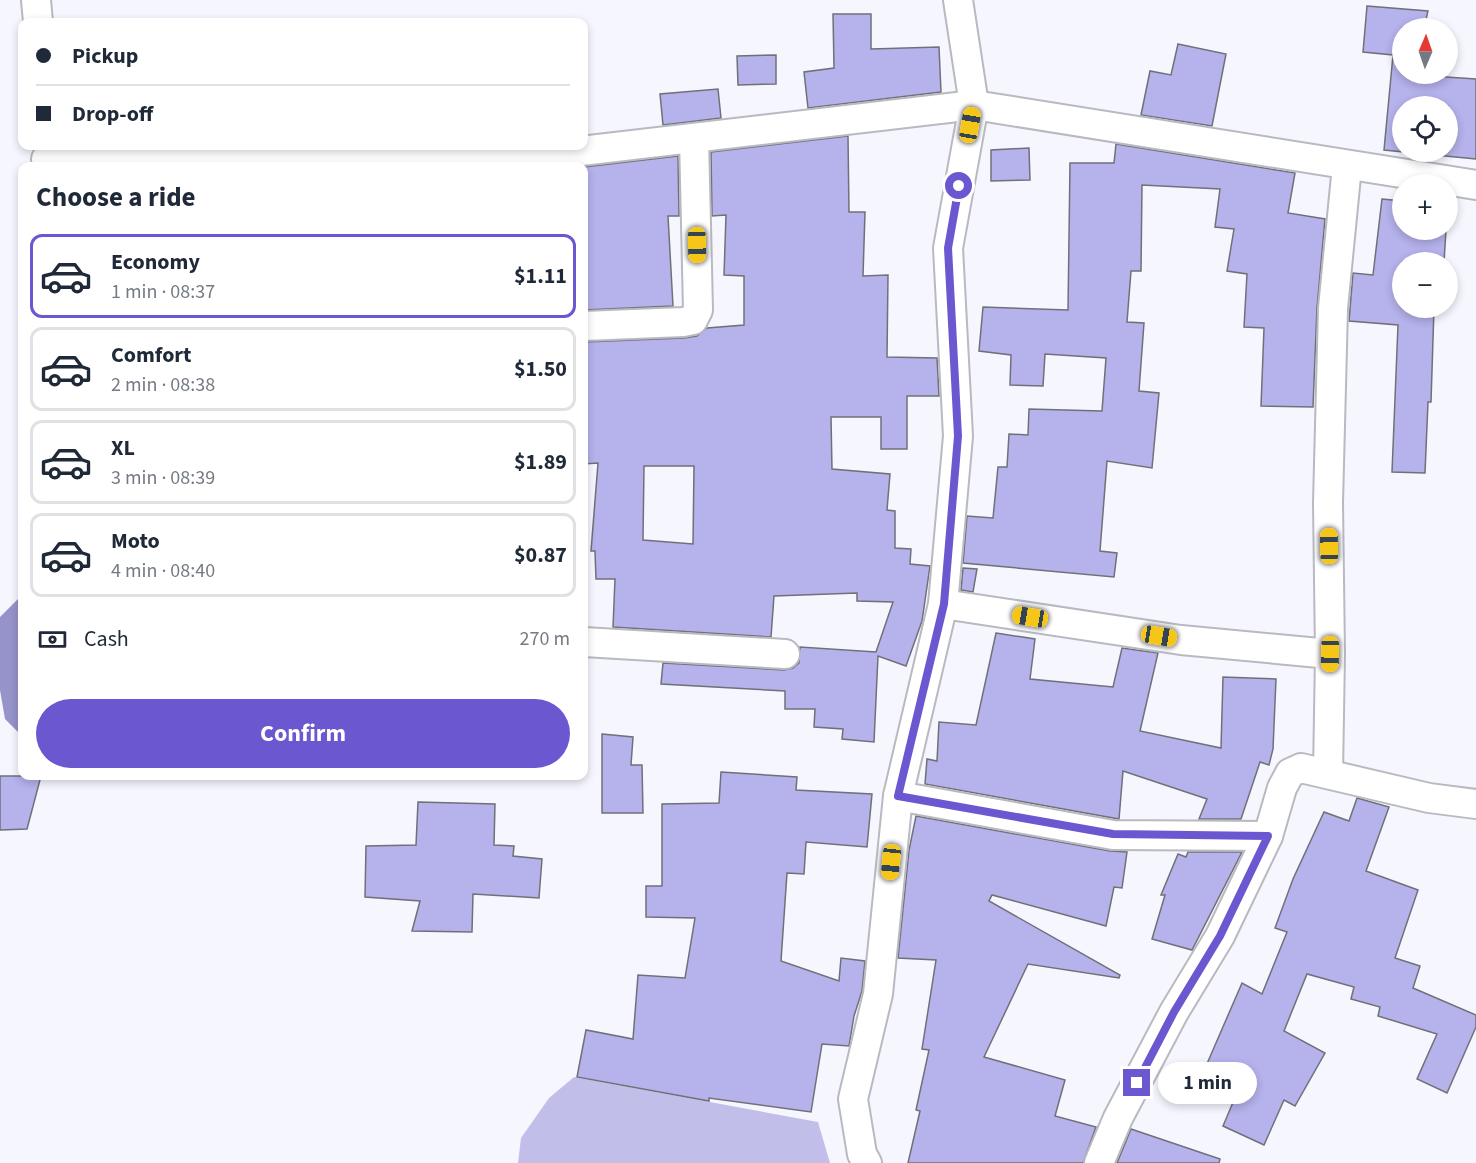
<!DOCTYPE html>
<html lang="en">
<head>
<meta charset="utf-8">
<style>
  body { margin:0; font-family:"Source Sans 3",sans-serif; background:#f2f2f3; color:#1f2937; height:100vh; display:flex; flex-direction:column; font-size:22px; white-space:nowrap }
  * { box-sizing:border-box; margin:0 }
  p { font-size:20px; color:#747a83 }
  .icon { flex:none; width:33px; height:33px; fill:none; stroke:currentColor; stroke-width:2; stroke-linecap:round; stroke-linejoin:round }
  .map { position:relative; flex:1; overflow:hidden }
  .drawer { position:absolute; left:18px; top:162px; width:570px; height:618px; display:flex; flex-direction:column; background:#fff; border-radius:12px; box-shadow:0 3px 9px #0003 }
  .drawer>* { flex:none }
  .guide { position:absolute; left:18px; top:18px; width:570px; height:132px; border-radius:12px; box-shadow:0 3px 9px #0003; display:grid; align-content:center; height:132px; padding:0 18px; background:#fff }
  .needle { width:39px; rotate:2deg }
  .fabs { position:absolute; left:1392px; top:18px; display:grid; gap:12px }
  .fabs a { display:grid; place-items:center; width:66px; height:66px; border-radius:50%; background:#fff; box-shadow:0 3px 9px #0003; font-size:30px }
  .end { position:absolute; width:27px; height:27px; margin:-14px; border:8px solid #6b57d0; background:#fff; box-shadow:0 0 0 3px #fff }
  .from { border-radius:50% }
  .bubble { position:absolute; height:42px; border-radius:21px; background:#fff; box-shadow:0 3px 9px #0003; font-size:20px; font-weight:700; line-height:42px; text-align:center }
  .car { position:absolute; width:18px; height:36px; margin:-18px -9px; border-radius:8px; box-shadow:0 0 4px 2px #0007; background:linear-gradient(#f5c518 24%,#345 0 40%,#f5c518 0 76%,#345 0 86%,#f5c518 0) }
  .guide b { display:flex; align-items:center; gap:21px; height:57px; font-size:22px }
  .guide b+b { border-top:2px solid #e0e1e3 }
  .guide i { width:15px; height:15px; background:#1f2937 }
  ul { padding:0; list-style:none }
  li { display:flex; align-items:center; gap:18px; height:84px; margin:0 12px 9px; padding:0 6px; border:3px solid #e0e1e3; border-radius:12px }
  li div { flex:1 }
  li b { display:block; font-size:22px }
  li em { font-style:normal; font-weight:700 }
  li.current { border-color:#6b57d0 }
  li>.icon { width:54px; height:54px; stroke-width:1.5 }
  h2 { padding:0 18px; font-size:27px; line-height:72px }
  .pay { display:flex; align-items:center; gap:15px; height:66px; padding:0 18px; font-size:22px }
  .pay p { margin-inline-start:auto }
  .cta { display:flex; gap:12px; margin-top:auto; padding:12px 18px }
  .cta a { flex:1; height:69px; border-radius:36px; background:#6b57d0; color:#fff; font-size:24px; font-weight:700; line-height:69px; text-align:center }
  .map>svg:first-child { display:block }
  .green { fill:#c1bfe9 }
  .water { fill:#9693ca }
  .building { fill:#b5b2ec; stroke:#707078; stroke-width:1.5; fill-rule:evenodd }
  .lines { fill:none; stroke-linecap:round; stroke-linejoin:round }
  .minor-casing { stroke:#b9b9c1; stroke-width:32 }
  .minor { stroke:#fff; stroke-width:28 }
  .route { stroke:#6b57d0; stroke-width:8 }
</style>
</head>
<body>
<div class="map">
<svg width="1476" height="1163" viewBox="0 0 1476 1163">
  <rect width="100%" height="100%" fill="#f6f6ff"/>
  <!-- green -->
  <polygon class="green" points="574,1077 818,1122 830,1163 518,1163 521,1138 549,1098"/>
  <!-- water -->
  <polygon class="water" points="22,595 22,736 5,719 0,690 0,617"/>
  <!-- building -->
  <g class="building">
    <path d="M1367,6L1428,11L1424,28H1402V74L1476,79V159L1384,150L1393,55L1363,52ZM1402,106H1448V152H1402Z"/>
    <polygon points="833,14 871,14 871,49 939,47 941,92 808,108 804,72 834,68"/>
    <polygon points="1178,44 1226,54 1212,126 1141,115 1150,71 1171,75"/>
    <polygon points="776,55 776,84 738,85 737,56"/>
    <polygon points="718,89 721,118 663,125 660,94"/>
    <path d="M848,136L849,212H865L863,276L888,275L887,357L937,358L939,396H907V449H881V417H831L832,469L890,474L887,510L895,511V548L911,549L910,564L930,566L922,621L906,666L878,656L874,742L842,739L843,729L814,727L815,709H785V691L661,684L663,663L784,670L793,668L799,663L800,647L876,652L893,602L857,601V593L774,596L771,637L613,627L615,579H596L595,551H591L598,463L584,464V342L684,338L697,336L707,328L744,325V276L724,275L726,215L712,216L711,152ZM644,466H694L693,544L643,540Z"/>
    <polygon points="1116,144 1295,173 1288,213 1325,219 1317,308 1313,407 1261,406 1264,328 1244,327 1247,274 1227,271 1234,229 1215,227 1220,189 1142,185 1141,271 1131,271 1127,322 1144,323 1139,391 1159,393 1152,468 1107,461 1100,551 1117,553 1114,577 963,563 967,516 993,518 998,467 1007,467 1009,434 1028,435 1029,409 1102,411 1106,358 1045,354 1043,386 1010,385 1011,355 979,351 983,307 1068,310 1070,163 1114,163"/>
    <polygon points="1029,148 1030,180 991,181 991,150"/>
    <polygon points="678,156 679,216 668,216 673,306 584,310 584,167"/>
    <polygon points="1382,199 1402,201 1402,230 1446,230 1444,262 1402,262 1402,308 1441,308 1434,308 1431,402 1428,402 1425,473 1392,472 1398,325 1349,321 1353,273 1373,275"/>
    <polygon points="963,568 977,569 973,592 961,590"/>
    <polygon points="996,633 1035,639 1030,679 1113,687 1122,648 1158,653 1140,731 1221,748 1223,677 1276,679 1273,749 1269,765 1260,762 1241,819 1199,819 1207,799 1123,771 1119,819 925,784 927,759 937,761 939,722 976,725"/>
    <polygon points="602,734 633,737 631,765 642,765 643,813 602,813"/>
    <polygon points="721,772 797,777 796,790 872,794 867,847 806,842 804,874 787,873 781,961 839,981 841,958 865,961 862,991 854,1016 849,1046 822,1044 811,1112 709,1098 709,1101 577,1077 586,1030 633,1039 638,975 685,978 695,918 646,917 646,886 662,886 662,804 719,803"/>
    <polygon points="0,776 41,776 27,829 0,830"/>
    <polygon points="1357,798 1389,807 1366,871 1418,890 1395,958 1420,966 1413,988 1476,1015 1476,1027 1447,1093 1417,1079 1437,1034 1378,1016 1380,1007 1351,999 1354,987 1307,974 1284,1031 1325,1053 1295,1106 1284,1100 1264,1145 1223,1126 1242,1081 1206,1066 1242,983 1262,994 1287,932 1275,928 1293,879 1324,812 1349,821"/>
    <polygon points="418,802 495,804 494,845 514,846 513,856 542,859 539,898 473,894 472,932 412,931 420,901 365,897 366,846 416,845"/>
    <polygon points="916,816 1110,851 1127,852 1122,888 1114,887 1106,926 992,895 989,901 1120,975 1119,978 1028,964 984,1057 1065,1080 1055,1116 1096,1127 1083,1163 908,1163 920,1111 916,1110 929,1050 922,1049 936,960 898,958 909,850"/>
    <polygon points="1188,852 1242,852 1192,950 1152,939 1165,895 1161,895 1178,854 1186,857"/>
    <polygon points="1131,1129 1220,1159 1219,1163 1117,1163"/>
  </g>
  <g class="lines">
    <!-- minor casing -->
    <g class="minor-casing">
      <g id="minor">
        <polyline points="36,0 38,22"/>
        <polyline points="47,166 46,159 206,158 307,150 581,151 974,105 1476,185"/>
        <polyline points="584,326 683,322 693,320 698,310 694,138"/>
        <polyline points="943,604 1181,640 1330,654 1328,774"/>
        <polyline points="584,642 785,654"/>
        <polyline points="1330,654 1328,503 1333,308 1347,166"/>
        <polyline points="898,796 1113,835 1268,836"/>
        <polyline points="867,1163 862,1154 853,1099 878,994 898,796 943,604 958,436 948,248 974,105 958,0"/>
        <polyline points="1099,1163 1118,1118 1174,1012 1220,936 1268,836 1282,788 1290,773 1301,768 1429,798 1476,804"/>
      </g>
    </g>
    <!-- minor -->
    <use href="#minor" class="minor"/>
  </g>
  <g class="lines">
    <!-- route -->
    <polyline class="route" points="959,186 948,248 958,436 944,604 898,796 1113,834 1268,836 1220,936 1174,1012 1137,1083"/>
  </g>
</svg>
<div class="fabs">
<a><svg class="needle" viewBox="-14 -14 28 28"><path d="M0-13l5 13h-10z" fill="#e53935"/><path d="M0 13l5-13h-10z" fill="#747a83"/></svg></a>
<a><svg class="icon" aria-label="locate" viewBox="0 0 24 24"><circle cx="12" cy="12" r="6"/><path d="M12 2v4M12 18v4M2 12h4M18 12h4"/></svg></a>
<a>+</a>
<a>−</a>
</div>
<i class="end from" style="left:959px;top:186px"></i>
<i class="end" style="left:1137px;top:1083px"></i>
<div class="bubble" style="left:1158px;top:1062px;width:99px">1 min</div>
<i class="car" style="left:970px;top:125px;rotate:10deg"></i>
<i class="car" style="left:697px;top:245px;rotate:179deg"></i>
<i class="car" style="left:1329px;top:546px;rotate:359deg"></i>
<i class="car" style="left:1030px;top:617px;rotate:279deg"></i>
<i class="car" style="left:1159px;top:636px;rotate:99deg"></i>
<i class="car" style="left:1330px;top:654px;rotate:181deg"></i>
<i class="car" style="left:891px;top:862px;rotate:186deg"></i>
<div class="guide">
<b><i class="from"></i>Pickup</b>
<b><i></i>Drop-off</b>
</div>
<section class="drawer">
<h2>Choose a ride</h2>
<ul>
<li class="current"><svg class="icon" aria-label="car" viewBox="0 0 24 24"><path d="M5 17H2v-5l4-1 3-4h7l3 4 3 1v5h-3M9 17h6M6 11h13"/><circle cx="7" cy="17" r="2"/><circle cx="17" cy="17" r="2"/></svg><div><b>Economy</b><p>1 min · 08:37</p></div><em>$1.11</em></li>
<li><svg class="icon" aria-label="car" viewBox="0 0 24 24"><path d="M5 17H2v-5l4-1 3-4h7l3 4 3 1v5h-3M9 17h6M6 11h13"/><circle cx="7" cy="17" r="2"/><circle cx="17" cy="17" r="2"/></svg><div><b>Comfort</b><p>2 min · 08:38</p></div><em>$1.50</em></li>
<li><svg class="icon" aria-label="car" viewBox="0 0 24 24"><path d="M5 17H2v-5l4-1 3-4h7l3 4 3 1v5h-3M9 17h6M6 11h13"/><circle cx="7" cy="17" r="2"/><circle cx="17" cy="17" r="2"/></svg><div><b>XL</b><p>3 min · 08:39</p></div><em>$1.89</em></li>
<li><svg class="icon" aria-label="car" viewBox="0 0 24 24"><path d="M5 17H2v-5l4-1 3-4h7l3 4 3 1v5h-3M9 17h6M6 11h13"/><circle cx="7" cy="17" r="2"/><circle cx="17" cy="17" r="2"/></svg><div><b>Moto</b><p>4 min · 08:40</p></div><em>$0.87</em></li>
</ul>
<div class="pay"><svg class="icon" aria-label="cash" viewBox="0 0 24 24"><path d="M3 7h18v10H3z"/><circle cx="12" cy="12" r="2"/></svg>Cash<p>270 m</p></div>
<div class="cta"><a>Confirm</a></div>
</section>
</div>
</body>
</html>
